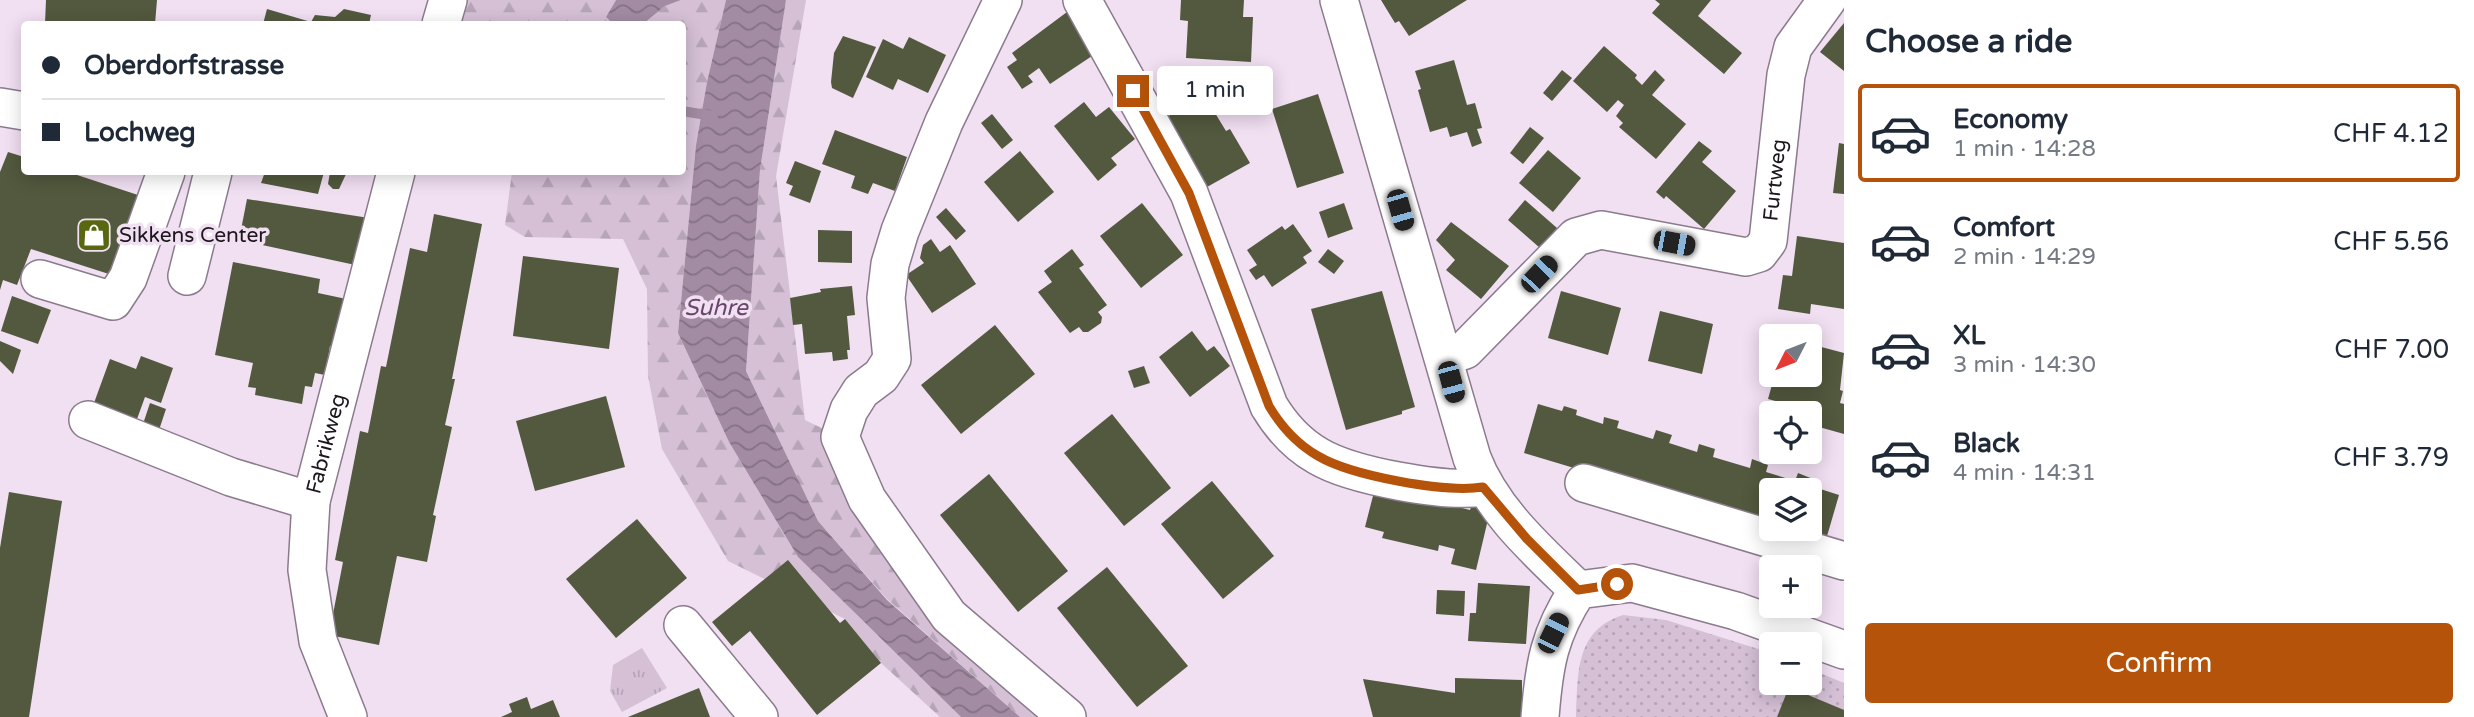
<!DOCTYPE html>
<html lang="en">
<head>
<meta charset="utf-8">
<style>
  body { margin:0; font-family:"Varela Round",sans-serif; background:#f6f6f7; color:#1f2937; height:100vh; display:flex; flex-direction:column; font-size:26px; white-space:nowrap }
  * { box-sizing:border-box; margin:0 }
  p { font-size:23px; color:#747a83 }
  .icon { flex:none; width:38px; height:38px; fill:none; stroke:currentColor; stroke-width:2; stroke-linecap:round; stroke-linejoin:round }
  .map { position:relative; flex:1; overflow:hidden }
  .panel { display:flex; flex-direction:column; background:#fff; width:630px }
  .panel>* { flex:none }
  .banner { position:absolute; left:21px; top:21px; width:665px; height:154px; border-radius:7px; box-shadow:0 4px 18px #0003; display:grid; align-content:center; height:154px; padding:0 21px; background:#fff }
  .needle { width:46px; rotate:228deg }
  .tools { position:absolute; left:1759px; top:324px; display:grid; gap:14px }
  .tools a { display:grid; place-items:center; width:63px; height:63px; border-radius:7px; background:#fff; box-shadow:0 4px 18px #0003; font-size:35px }
  .end { position:absolute; width:32px; height:32px; margin:-16px; border:9px solid #b45309; background:#fff; box-shadow:0 0 0 4px #fff }
  .from { border-radius:50% }
  .bubble { position:absolute; height:49px; border-radius:7px; background:#fff; box-shadow:0 4px 18px #0003; font-size:23px; font-weight:600; line-height:49px; text-align:center }
  .car { position:absolute; width:21px; height:42px; margin:-21px -10px; border-radius:9px; box-shadow:0 0 5px 2px #0007; background:linear-gradient(#222 24%,#8ab4d8 0 40%,#222 0 76%,#8ab4d8 0 86%,#222 0) }
  .banner b { display:flex; align-items:center; gap:24px; height:66px; font-size:26px }
  .banner b+b { border-top:2px solid #e0e1e3 }
  .banner i { width:18px; height:18px; background:#1f2937 }
  ul { padding:0; list-style:none }
  li { display:flex; align-items:center; gap:21px; height:98px; margin:0 14px 10px; padding:0 7px; border:4px solid transparent; border-radius:7px }
  li div { flex:1 }
  li b { display:block; font-size:26px }
  li em { font-style:normal; font-weight:600 }
  li.on { border-color:#b45309 }
  li>.icon { width:63px; height:63px; stroke-width:1.5 }
  h2 { padding:0 21px; font-size:32px; line-height:84px }
  .button { display:flex; gap:14px; margin-top:auto; padding:14px 21px }
  .button a { flex:1; height:80px; border-radius:7px; background:#b45309; color:#fff; font-size:28px; font-weight:600; line-height:80px; text-align:center }
  main { display:flex; flex:1; min-height:0 }
  .map>svg:first-child { display:block }
  .grass { fill:url(#grass-dots) }
  .forest { fill:url(#forest-firs) }
  .park { fill:url(#park-tufts) }
  .water { fill:url(#water-waves) }
  .lines { fill:none; stroke-linecap:round; stroke-linejoin:round }
  .stream { stroke:#a28ba3; stroke-width:10 }
  .building { fill:#52593e }
  .minor-casing { stroke:#8b7b8d; stroke-width:40 }
  .minor { stroke:#fff; stroke-width:37 }
  .route { stroke:#b45309; stroke-width:9 }
  .labels { text-anchor:middle; stroke-width:7; stroke-linejoin:round; paint-order:stroke }
  .street-label { font-size:21px; fill:#1d171d; stroke:#f1dff2 }
  .poi-label { font-size:21px; fill:#1d171d; stroke:#f1dff2; text-anchor:start }
  .water-label { font-size:23px; font-style:italic; fill:#68466c; stroke:#f1dff2 }
</style>
</head>
<body>
<main>
<div class="map">
<svg width="1844" height="717" viewBox="0 0 1844 717">
  <defs>
    <pattern id="grass-dots" width="8" height="8" patternUnits="userSpaceOnUse" patternTransform="scale(1.75)"><rect width="8" height="8" fill="#d5c0d6"/><path d="M2 2h.1M6 6h.1" fill="none" stroke="#b6a4b7" stroke-width="1.8" stroke-linecap="round"/></pattern>
    <pattern id="forest-firs" width="22" height="20" patternUnits="userSpaceOnUse" patternTransform="scale(1.75)"><rect width="22" height="20" fill="#d5c0d6"/><path d="M5 1l3.5 6h-7zM16 11l3.5 6h-7z" fill="#b6a4b7"/></pattern>
    <pattern id="park-tufts" width="24" height="20" patternUnits="userSpaceOnUse" patternTransform="scale(1.75)"><rect width="24" height="20" fill="#d5c0d6"/><path d="M3 7l-1-3M5 7V3M7 7l1-3M15 17l-1-3M17 17v-4M19 17l1-3" fill="none" stroke="#b6a4b7"/></pattern>
    <pattern id="water-waves" width="16" height="10" patternUnits="userSpaceOnUse" patternTransform="scale(1.75)"><rect width="16" height="10" fill="#a28ba3"/><path d="M0 5q4-4 8 0t8 0" fill="none" stroke="#837184"/></pattern>
  </defs>
  <rect width="100%" height="100%" fill="#f1dff2"/>
  <!-- grass -->
  <path class="grass" d="M1623,615L1666,620L1771,653V682H1810V669L1844,683V717H1576C1578,674 1575,630 1623,615Z"/>
  <!-- forest -->
  <g class="forest">
    <polygon points="448,0 616,0 606,17 613,24 441,24"/>
    <polygon points="681,0 726,0 707,82 696,145 678,333 729,442 798,557 961,717 940,717 881,663 845,619 728,561 662,449 648,376 647,289 623,239 525,237 505,225 512,172 682,172 682,24 643,24 665,6"/>
    <polygon points="786,0 806,0 776,176 805,420 840,437 867,499 1064,717 1020,717 887,599 818,521 746,371 760,170"/>
  </g>
  <!-- park -->
  <polygon class="park" points="642,648 667,688 622,712 610,691 613,665"/>
  <!-- water -->
  <g class="water">
    <polygon points="616,0 681,0 665,6 643,24 613,24 606,17"/>
    <polygon points="726,0 786,0 760,170 746,371 818,521 887,600 1020,717 961,717 798,557 729,442 678,333 696,145 707,82"/>
  </g>
  <g class="lines">
    <!-- stream -->
    <polyline class="stream" points="682,111 713,116"/>
  </g>
  <!-- building -->
  <g class="building">
    <polygon points="46,0 157,0 155,24 45,24"/>
    <polygon points="1181,0 1244,0 1243,17 1253,17 1251,62 1186,58 1188,21 1180,20"/>
    <polygon points="1381,0 1467,0 1409,36 1399,21 1395,23"/>
    <polygon points="1655,0 1711,0 1698,16 1742,53 1724,74 1652,13 1660,4"/>
    <polygon points="267,9 311,22 315,15 335,17 344,9 371,15 369,24 263,24"/>
    <polygon points="1067,12 1095,54 1050,84 1039,68 1028,76 1033,82 1022,89 1007,67 1017,60 1012,53"/>
    <polygon points="1844,23 1844,71 1820,52"/>
    <polygon points="843,36 876,47 853,98 832,88 831,82 834,53"/>
    <polygon points="909,37 946,55 928,93 898,79 893,90 866,77 883,39 903,49"/>
    <polygon points="1604,46 1637,75 1635,78 1642,85 1655,70 1665,80 1652,95 1686,124 1656,159 1619,127 1623,123 1616,116 1624,105 1618,100 1607,112 1573,81"/>
    <polygon points="1454,60 1467,105 1475,103 1482,128 1477,129 1482,143 1472,147 1467,132 1450,137 1447,127 1430,132 1418,90 1421,89 1415,71"/>
    <polygon points="1216,67 1236,102 1215,113 1226,131 1230,129 1250,163 1207,187 1167,117 1170,115 1161,100"/>
    <polygon points="1562,70 1572,78 1552,101 1543,93"/>
    <polygon points="1265,83 1271,99 1252,107 1245,90"/>
    <polygon points="1318,94 1344,173 1297,188 1272,109"/>
    <polygon points="1084,102 1096,117 1109,107 1135,139 1111,158 1117,165 1098,181 1054,126"/>
    <polygon points="992,114 1013,140 1002,149 981,123"/>
    <polygon points="1530,127 1544,138 1523,164 1510,153"/>
    <polygon points="835,130 907,157 895,191 873,183 868,194 851,188 855,176 822,164"/>
    <polygon points="1699,141 1712,151 1702,162 1736,191 1704,229 1666,196 1664,199 1656,192"/>
    <polygon points="1839,143 1844,144 1844,194 1833,193"/>
    <polygon points="1548,150 1581,178 1553,212 1519,183"/>
    <polygon points="1020,151 1054,192 1018,222 984,182"/>
    <polygon points="8,152 24,157 24,172 68,172 138,195 112,275 31,249 17,285 3,280 0,290 0,172"/>
    <polygon points="795,161 821,171 810,203 789,195 793,186 786,183"/>
    <polygon points="265,172 324,172 318,194 261,183"/>
    <polygon points="330,172 347,172 339,189 333,189 328,184"/>
    <polygon points="247,199 369,218 360,266 239,240"/>
    <polygon points="1525,200 1557,228 1540,248 1508,220"/>
    <polygon points="1142,203 1183,255 1141,288 1100,236"/>
    <polygon points="1344,203 1353,229 1328,238 1319,212"/>
    <polygon points="946,208 966,231 956,240 936,217"/>
    <polygon points="434,214 482,224 452,379 455,379 445,425 452,427 433,515 436,516 427,562 397,556 379,645 329,635 343,562 335,560 360,431 368,433 381,366 386,367 410,248 427,252"/>
    <polygon points="1451,222 1509,266 1481,299 1446,270 1455,260 1436,240"/>
    <polygon points="1293,224 1312,251 1303,257 1307,263 1272,287 1264,275 1256,280 1249,270 1257,265 1247,250 1282,226 1285,230"/>
    <polygon points="818,230 852,231 852,263 818,262"/>
    <polygon points="1797,236 1844,243 1844,309 1811,304 1810,314 1778,309 1783,275 1792,276"/>
    <polygon points="931,239 940,252 950,245 976,284 932,313 906,275 924,263 920,258 923,245"/>
    <polygon points="1072,249 1084,265 1079,268 1107,305 1098,312 1102,317 1101,323 1088,332 1083,332 1079,327 1070,333 1038,292 1052,282 1044,271"/>
    <polygon points="1328,249 1344,261 1334,274 1318,262"/>
    <polygon points="523,256 619,268 609,349 513,336"/>
    <polygon points="233,262 320,279 318,293 351,300 342,349 330,346 325,375 315,373 312,387 305,386 302,404 255,395 256,388 248,387 253,363 215,355"/>
    <polygon points="852,286 855,315 847,316 850,350 847,350 848,359 833,361 832,352 805,354 802,324 793,325 790,298 821,292 820,289"/>
    <polygon points="1382,291 1415,407 1402,411 1402,414 1346,430 1311,309"/>
    <polygon points="1561,291 1621,308 1608,355 1548,338"/>
    <polygon points="12,296 51,310 38,344 1,331"/>
    <polygon points="1660,311 1713,324 1702,374 1648,361"/>
    <polygon points="995,325 1035,374 961,434 921,385"/>
    <polygon points="1192,331 1207,351 1214,346 1230,366 1190,397 1159,357"/>
    <polygon points="0,341 21,350 13,374 0,361"/>
    <polygon points="1810,344 1844,353 1840,390 1843,391 1840,403 1844,404 1844,434 1819,427 1822,414 1768,399 1775,374 1810,374"/>
    <polygon points="141,356 173,368 161,403 145,397 137,419 94,403 110,359 136,369"/>
    <polygon points="1144,366 1150,383 1134,388 1128,371"/>
    <polygon points="606,396 625,467 535,491 516,421"/>
    <polygon points="150,403 166,409 158,433 142,427"/>
    <polygon points="1538,404 1562,411 1564,406 1577,410 1576,415 1603,424 1604,417 1619,421 1617,428 1653,439 1656,430 1672,435 1669,443 1697,452 1699,444 1715,449 1713,457 1750,468 1752,459 1768,465 1766,472 1795,481 1798,473 1813,479 1811,486 1839,495 1825,543 1777,528 1810,528 1810,490 1771,490 1771,527 1524,453"/>
    <polygon points="1112,414 1171,488 1124,526 1064,453"/>
    <polygon points="989,474 1068,571 1018,612 940,515"/>
    <polygon points="1212,481 1274,556 1223,599 1161,524"/>
    <polygon points="1394,491 1470,510 1471,507 1490,511 1476,570 1451,564 1455,549 1439,545 1438,551 1382,538 1384,532 1365,527 1374,492"/>
    <polygon points="9,492 62,501 29,717 0,717 0,548"/>
    <polygon points="637,519 687,578 616,638 566,579"/>
    <polygon points="788,560 840,623 845,619 881,663 817,715 750,631 732,646 712,622"/>
    <polygon points="1107,567 1188,666 1137,707 1057,608"/>
    <polygon points="1478,583 1530,586 1526,644 1468,641 1470,613 1476,613"/>
    <polygon points="1437,590 1465,591 1464,616 1436,614"/>
    <polygon points="1455,678 1522,680 1522,717 1373,717 1363,679 1455,693"/>
    <polygon points="1789,687 1844,710 1844,717 1777,717"/>
    <polygon points="699,688 710,717 628,717"/>
    <polygon points="527,697 531,709 553,700 560,717 501,717 512,712 509,704"/>
  </g>
  <g class="lines">
    <!-- minor casing -->
    <g class="minor-casing">
      <g id="minor">
        <polyline points="1003,0 944,122 900,231 890,264 886,298 892,359 881,376 861,391 849,410 840,437 867,499 949,616 1067,717"/>
        <path d="M1082,0L1189,193L1269,406C1281,426 1297,444 1318,456C1352,476 1445,493 1483,487"/>
        <path d="M1339,0L1472,458C1492,511 1538,551 1578,590"/>
        <polyline points="441,24 448,0"/>
        <polyline points="0,107 24,111"/>
        <polyline points="187,276 213,172"/>
        <polyline points="40,279 113,301 128,278 166,172"/>
        <path id="s1" d="M1444,357L1465,350L1576,237L1601,230L1746,257L1759,253L1768,241L1786,75L1793,47L1827,0"/>
        <polyline points="88,420 231,477 311,501"/>
        <polyline points="1584,483 1844,561"/>
        <polyline points="683,625 759,717"/>
        <path id="s2" d="M348,717L318,641L307,570L311,501L396,172"/>
        <path d="M1540,717C1544,665 1549,634 1578,590L1632,583L1736,611L1844,650"/>
      </g>
    </g>
    <!-- minor -->
    <use href="#minor" class="minor"/>
  </g>
  <g class="lines">
    <!-- route -->
    <path class="route" d="M1133,91L1189,193L1269,406C1281,426 1297,444 1318,456C1352,476 1445,493 1483,487L1527,539L1578,590L1617,584"/>
  </g>
  <!-- icons -->
  <defs>
    <g id="shop-square" transform="scale(1.75)"><rect x="-9" y="-9" width="18" height="18" rx="4" fill="#586811" stroke="#f1dff2"/><path d="M-5-2.5h2.3a2.7 3.5 0 0 1 5.4 0H5L5.5 6h-11ZM-1.5-2.5h3a1.5 2.3 0 0 0-3 0Z" fill="#fff"/></g>
  </defs>
  <g fill-rule="evenodd">
    <use href="#shop-square" x="94" y="235"/>
  </g>
  <g class="labels">
    <!-- street labels -->
    <g class="street-label">
      <text dy="7" stroke="none"><textPath href="#s1" startOffset="444">Furtweg</textPath></text>
      <text dy="7" stroke="none"><textPath href="#s2" startOffset="282">Fabrikweg</textPath></text>
    </g>
    <!-- poi labels -->
    <g class="poi-label">
      <text x="119" y="242">Sikkens Center</text>
    </g>
    <!-- water labels -->
    <g class="water-label">
      <text x="716" y="315">Suhre</text>
    </g>
  </g>
</svg>
<div class="tools">
<a><svg class="needle" viewBox="-14 -14 28 28"><path d="M0-13l5 13h-10z" fill="#e53935"/><path d="M0 13l5-13h-10z" fill="#747a83"/></svg></a>
<a><svg class="icon" aria-label="locate" viewBox="0 0 24 24"><circle cx="12" cy="12" r="6"/><path d="M12 2v4M12 18v4M2 12h4M18 12h4"/></svg></a>
<a><svg class="icon" aria-label="layers" viewBox="0 0 24 24"><path d="M12 4l9 5-9 5-9-5zM3 14l9 5 9-5"/></svg></a>
<a>+</a>
<a>−</a>
</div>
<i class="end from" style="left:1617px;top:584px"></i>
<i class="end" style="left:1133px;top:91px"></i>
<div class="bubble" style="left:1157px;top:66px;width:116px">1 min</div>
<i class="car" style="left:1400px;top:210px;rotate:164deg"></i>
<i class="car" style="left:1674px;top:243px;rotate:101deg"></i>
<i class="car" style="left:1539px;top:274px;rotate:44deg"></i>
<i class="car" style="left:1451px;top:382px;rotate:165deg"></i>
<i class="car" style="left:1553px;top:633px;rotate:26deg"></i>
<div class="banner">
<b><i class="from"></i>Oberdorfstrasse</b>
<b><i></i>Lochweg</b>
</div>
</div>
<section class="panel">
<h2>Choose a ride</h2>
<ul>
<li class="on"><svg class="icon" aria-label="car" viewBox="0 0 24 24"><path d="M5 17H2v-5l4-1 3-4h7l3 4 3 1v5h-3M9 17h6M6 11h13"/><circle cx="7" cy="17" r="2"/><circle cx="17" cy="17" r="2"/></svg><div><b>Economy</b><p>1 min · 14:28</p></div><em>CHF 4.12</em></li>
<li><svg class="icon" aria-label="car" viewBox="0 0 24 24"><path d="M5 17H2v-5l4-1 3-4h7l3 4 3 1v5h-3M9 17h6M6 11h13"/><circle cx="7" cy="17" r="2"/><circle cx="17" cy="17" r="2"/></svg><div><b>Comfort</b><p>2 min · 14:29</p></div><em>CHF 5.56</em></li>
<li><svg class="icon" aria-label="car" viewBox="0 0 24 24"><path d="M5 17H2v-5l4-1 3-4h7l3 4 3 1v5h-3M9 17h6M6 11h13"/><circle cx="7" cy="17" r="2"/><circle cx="17" cy="17" r="2"/></svg><div><b>XL</b><p>3 min · 14:30</p></div><em>CHF 7.00</em></li>
<li><svg class="icon" aria-label="car" viewBox="0 0 24 24"><path d="M5 17H2v-5l4-1 3-4h7l3 4 3 1v5h-3M9 17h6M6 11h13"/><circle cx="7" cy="17" r="2"/><circle cx="17" cy="17" r="2"/></svg><div><b>Black</b><p>4 min · 14:31</p></div><em>CHF 3.79</em></li>
</ul>
<div class="button"><a>Confirm</a></div>
</section>
</main>
</body>
</html>
